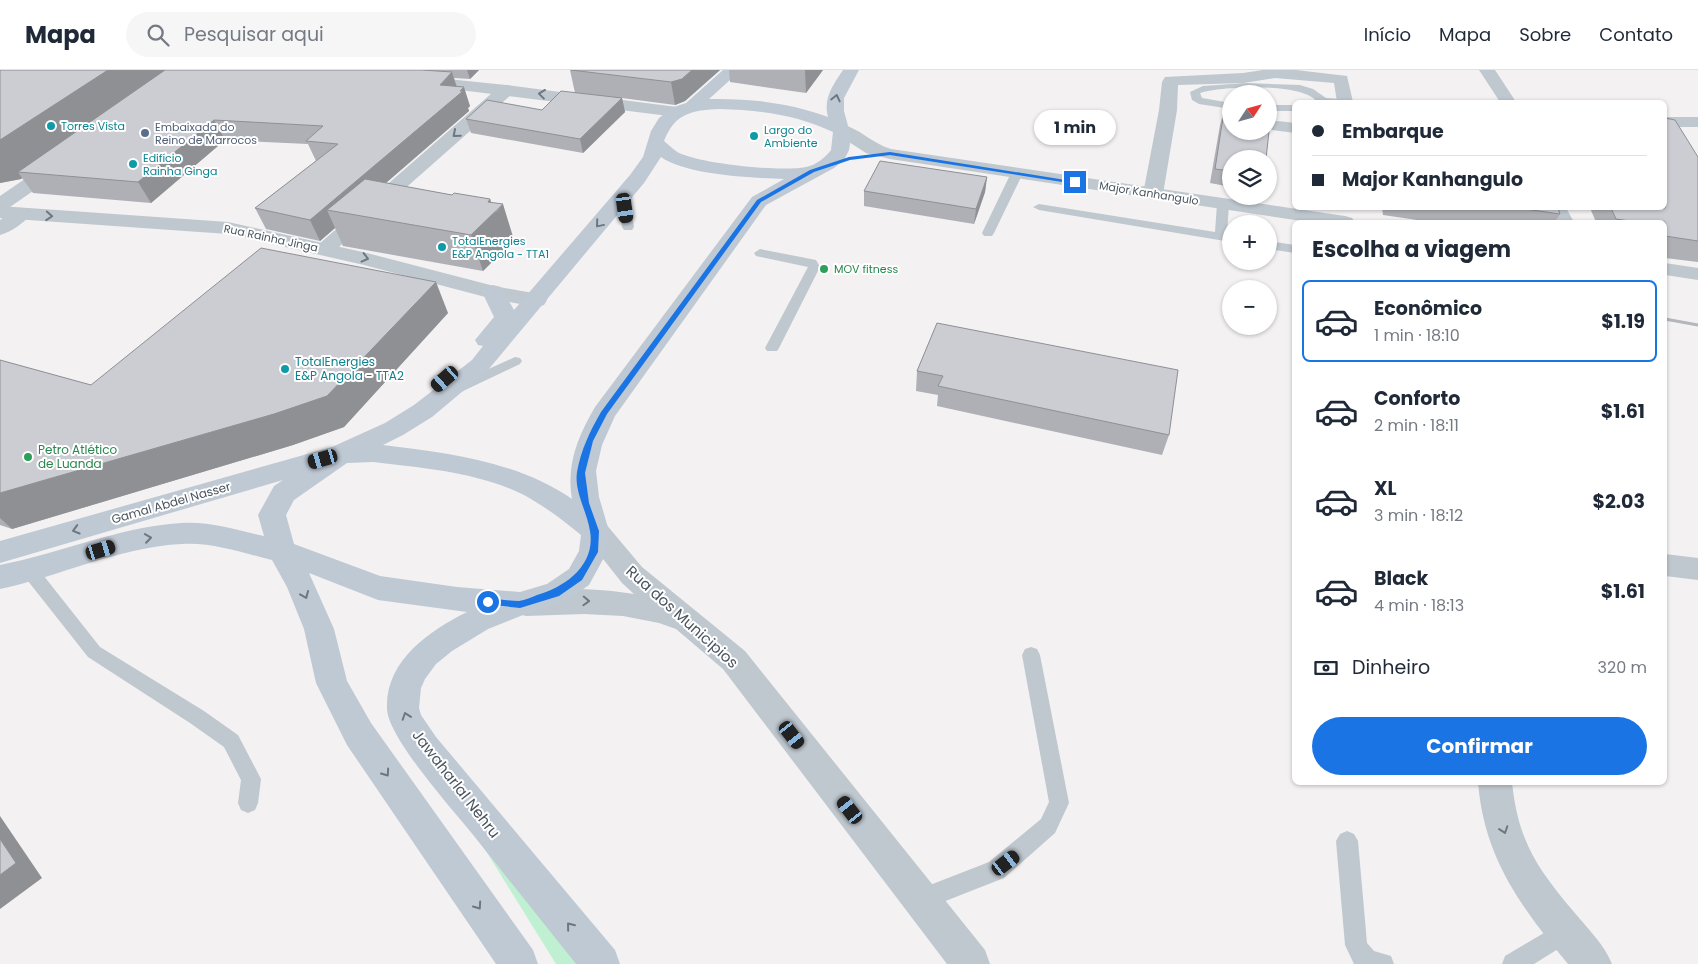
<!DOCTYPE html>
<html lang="pt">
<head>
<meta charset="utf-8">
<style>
  body { margin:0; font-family:Poppins,sans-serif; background:#f6f6f7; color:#1f2937; height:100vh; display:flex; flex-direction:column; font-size:19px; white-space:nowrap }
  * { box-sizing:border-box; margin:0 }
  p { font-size:16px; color:#747a83 }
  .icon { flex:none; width:28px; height:28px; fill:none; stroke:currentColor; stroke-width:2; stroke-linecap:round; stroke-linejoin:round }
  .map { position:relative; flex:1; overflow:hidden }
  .sheet { position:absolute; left:1292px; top:150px; width:375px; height:565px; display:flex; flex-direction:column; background:#fff; border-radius:8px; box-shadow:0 1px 4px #0004 }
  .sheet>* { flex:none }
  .hud { position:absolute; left:1292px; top:30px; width:375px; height:110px; border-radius:8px; box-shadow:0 1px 4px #0004; display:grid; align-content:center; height:110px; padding:0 20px; background:#fff }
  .needle { width:32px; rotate:54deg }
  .buttons { position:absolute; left:1222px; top:15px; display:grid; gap:10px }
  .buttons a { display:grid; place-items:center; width:55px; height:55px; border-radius:50%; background:#fff; box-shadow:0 1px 4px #0004; font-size:25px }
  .end { position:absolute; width:22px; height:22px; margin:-11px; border:6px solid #1a74e4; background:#fff; box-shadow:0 0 0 2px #fff }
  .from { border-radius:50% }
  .bubble { position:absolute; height:35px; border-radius:18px; background:#fff; box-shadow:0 1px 4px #0004; font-size:16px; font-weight:700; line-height:35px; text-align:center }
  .car { position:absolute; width:15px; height:30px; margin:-15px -8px; border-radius:6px; box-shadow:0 0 4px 1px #0007; background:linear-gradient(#222 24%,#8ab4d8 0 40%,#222 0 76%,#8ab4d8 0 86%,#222 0) }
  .hud b { display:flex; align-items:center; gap:18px; height:48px; font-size:19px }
  .hud b+b { border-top:1px solid #e0e1e3 }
  .hud i { width:12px; height:12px; background:#1f2937 }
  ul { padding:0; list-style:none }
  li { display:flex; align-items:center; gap:15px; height:82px; margin:0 10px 8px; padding:0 10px; border:2px solid transparent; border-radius:8px }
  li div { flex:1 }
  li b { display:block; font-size:19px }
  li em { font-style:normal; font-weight:700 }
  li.active { border-color:#1a74e4 }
  li>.icon { width:45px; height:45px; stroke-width:1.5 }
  h2 { padding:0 20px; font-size:22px; line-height:60px }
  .pay { display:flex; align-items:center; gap:12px; height:55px; padding:0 20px; font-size:19px }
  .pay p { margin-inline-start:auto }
  .action { display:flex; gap:10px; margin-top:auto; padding:10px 20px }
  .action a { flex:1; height:58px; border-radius:30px; background:#1a74e4; color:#fff; font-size:20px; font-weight:700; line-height:58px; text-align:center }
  header { display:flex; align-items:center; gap:30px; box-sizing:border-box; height:70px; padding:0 25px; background:#fff; border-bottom:1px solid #e0e1e3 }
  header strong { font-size:24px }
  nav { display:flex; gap:28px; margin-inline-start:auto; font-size:18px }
  .search { width:350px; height:45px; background:#f6f6f7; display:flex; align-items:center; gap:12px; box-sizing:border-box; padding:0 18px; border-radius:28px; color:#747a83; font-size:19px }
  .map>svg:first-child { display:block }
  .green { fill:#c0f0d2 }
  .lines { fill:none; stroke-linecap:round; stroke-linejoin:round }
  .service { fill:#bfc8cf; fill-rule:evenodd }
  .minor { fill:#bfc8cf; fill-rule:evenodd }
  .tertiary { fill:#bfc8cf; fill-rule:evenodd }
  .secondary { fill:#bfc9d4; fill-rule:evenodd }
  .rail { stroke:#b3b6bb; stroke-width:3 }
  .wall { fill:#afb0b5 }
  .shaded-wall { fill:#8e9094 }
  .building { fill:#cbcdd3; stroke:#8e9094 }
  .oneway { stroke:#6c7780 }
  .oneway2 { stroke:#6c7781 }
  .route { fill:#1a74e4 }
  .culture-dot { fill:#0f9aa8; stroke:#fff; stroke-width:2 }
  .service-dot { fill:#5c6f8a; stroke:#fff; stroke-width:2 }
  .leisure-dot { fill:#2e9e5b; stroke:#fff; stroke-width:2 }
  .labels { text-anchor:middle; stroke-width:4; stroke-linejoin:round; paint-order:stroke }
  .far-culture-label { font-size:11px; fill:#0d838f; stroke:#fff; text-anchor:start }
  .far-service-label { font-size:11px; fill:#4e5e75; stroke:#fff; text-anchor:start }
  .far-street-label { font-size:11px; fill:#49545e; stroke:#fff }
  .far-leisure-label { font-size:11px; fill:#27864d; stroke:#fff; text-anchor:start }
  .culture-label { font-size:12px; fill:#0d838f; stroke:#fff; text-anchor:start }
  .leisure-label { font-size:12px; fill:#27864d; stroke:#fff; text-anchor:start }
  .street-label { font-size:12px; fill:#49545e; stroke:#fff }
  .near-street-label { font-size:15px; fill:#49545e; stroke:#fff }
</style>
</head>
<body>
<header>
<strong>Mapa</strong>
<div class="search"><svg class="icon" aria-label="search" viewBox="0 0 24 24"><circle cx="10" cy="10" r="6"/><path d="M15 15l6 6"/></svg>Pesquisar aqui</div>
<nav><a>Início</a><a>Mapa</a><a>Sobre</a><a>Contato</a></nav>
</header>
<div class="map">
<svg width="1698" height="894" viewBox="0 0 1698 894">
  <rect width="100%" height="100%" fill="#f3f1f1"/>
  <!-- green -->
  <polygon class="green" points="391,628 577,894 556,894"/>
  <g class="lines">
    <!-- service -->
    <g class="service">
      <path d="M1246,13L1300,15L1313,19L1326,28L1341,29L1346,32H1317C1304,12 1222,16 1200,23L1202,28L1231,33V39L1199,34L1192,30L1190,22L1203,16Z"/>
      <rect x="1269" y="35" width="26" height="6"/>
      <polygon points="1017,100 1023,103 994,163 992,166 984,166 982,163 1011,103"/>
      <polygon points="620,126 624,127 631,138 634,157 632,160 624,160 622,157 619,138 614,129"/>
      <polygon points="1223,131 1229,134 1227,164 1231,164 1231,172 1039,140 1033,137 1039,134 1215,162 1217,134"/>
      <polygon points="1269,171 1295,175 1295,183 1269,179"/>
      <polygon points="760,179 816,190 820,197 779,278 777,281 767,281 765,278 808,197 756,186 754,183"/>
      <polygon points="515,287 520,288 522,291 520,294 461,322 451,322 449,319 451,316"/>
      <polygon points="30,494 36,496 100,577 204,641 238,665 261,709 258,733 255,740 248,743 241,740 238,733 241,710 224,677 190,653 88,587 24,506 21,501 24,496"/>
      <polygon points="1031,577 1037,579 1040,585 1069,733 1055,763 1004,808 920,841 912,838 909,830 912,822 989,792 1041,749 1049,732 1022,585 1025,579"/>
      <polygon points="1347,761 1354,764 1358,771 1367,873 1374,881 1391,886 1394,894 1354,894 1345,875 1336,771 1340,764"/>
      <polygon points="1566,850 1574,853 1577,861 1574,869 1534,894 1502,894 1505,886"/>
    </g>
    <!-- minor -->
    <g class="minor">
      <polygon points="1263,0 1296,0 1347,6 1353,32 1337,32 1334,13 1275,8 1243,13 1178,15 1177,40 1163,124 1160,128 1153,130 1146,128 1143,124 1159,40 1162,12 1165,7 1243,3"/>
      <polygon points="1479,0 1495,0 1516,32 1500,32"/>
      <polygon points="506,15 512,16 514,20 512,24 332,183 325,185 318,183 315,179 318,175 500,16"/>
      <rect x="1665" y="47" width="33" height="10"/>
      <polygon points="1278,51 1295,53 1295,63 1272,60 1269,56 1272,52"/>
      <polygon points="58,89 65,91 67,95 65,99 7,139 0,141 0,126 51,91"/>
      <path d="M21,138L28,140L31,144C24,153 11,162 0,165V150L14,140Z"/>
      <polygon points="1548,138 1566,138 1574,152 1554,152"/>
    </g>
    <!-- tertiary -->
    <g class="tertiary">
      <polygon points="418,6 506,15 677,37 683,38 686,42 683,46 677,47 412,14 410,11 412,8"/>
      <path d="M841,54C859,58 873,74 891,79L1345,146L1352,148L1355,152H1308L890,89L866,83L835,63L832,59L835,55Z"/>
      <polygon points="0,136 228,152 367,183 494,216 544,225 547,230 544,235 536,237 493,229 364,195 228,164 0,148"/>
      <polygon points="1665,193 1698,198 1698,210 1665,205"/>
      <path d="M595,450L605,453L642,497L745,581L985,880L990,894H947L723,599L676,559L659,553L623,546L584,544L526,546L515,543L511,534L515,525C546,515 602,519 634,524L622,513L581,461L585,453Z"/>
      <polygon points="1665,484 1698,488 1698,510 1665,506"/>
      <path d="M1478,712H1512C1518,771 1537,798 1574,842C1588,859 1604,874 1612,894H1568C1521,837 1484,788 1478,712Z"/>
    </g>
    <!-- secondary -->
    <path class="secondary" d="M723,0H741L709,29C749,28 791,33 828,47C823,28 833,15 843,0H859L844,28V41L851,67L849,80L844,90L834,98L766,135L615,346L602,375L596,401L599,427L609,461L607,482L589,515L566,531L523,545L488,559L452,581L436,594L425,609L421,618L419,638L421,645L436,667L615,880L620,894H576C542,851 508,809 474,766C454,741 388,668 387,639C385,591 429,561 467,542L378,530L309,503L334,559L347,611L371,653L533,880L538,894H496L347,675L316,613L304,559L287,517L272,490C243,483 212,472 182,474C119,477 61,506 0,519V495C61,483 119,457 181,453C209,451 237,460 264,466L258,445L274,416L283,410L0,493V471L332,377L385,353L414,335L472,290L483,276L478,275L475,270L494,247L482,222L485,217L493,215L501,217L514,240L630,105L643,87L651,61L659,48L674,37L686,33ZM720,39C760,40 797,45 833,62L831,80C825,88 816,95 806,97C780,102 703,94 679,83C674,80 669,75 664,71C675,43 692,40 720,39ZM661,87C686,105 753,108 784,109L752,127L595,337C578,366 566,395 572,429C517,391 447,383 383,375L403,365L432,347L488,300L644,113ZM373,392C423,398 478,402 524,425C544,436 563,450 581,465L579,481L569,499L547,514L520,522L457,517L380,506L294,474L286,445L294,430L347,393Z"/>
    <!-- rail -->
    <polyline class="rail" points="1665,249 1698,255"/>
  </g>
  <!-- wall -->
  <g class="wall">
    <polygon points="0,0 479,0 470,9 454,8 457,16 470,36 468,38 469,41 386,113 452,125 490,129 491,132 514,170 483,201 343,176 335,158 320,171 266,159 255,138 316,91 308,74 225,70 151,133 33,123 22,108 21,109 0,113"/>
    <polygon points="570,0 720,0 685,31 675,35 622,28 625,42 583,83 471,63 466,49 542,40 575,23"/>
    <polygon points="729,0 823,0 806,23 730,12"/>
    <polygon points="1224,41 1231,89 1231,117 1210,113 1220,55"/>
    <polygon points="1698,87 1698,192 1665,188 1665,152 1596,152 1590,138 1665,138"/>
    <polygon points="987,107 985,122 974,154 864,136 864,121"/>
    <polygon points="1382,138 1558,138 1560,144 1555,152 1431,152 1383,145"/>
    <polygon points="448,243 344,357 293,375 12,459 0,455 0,290 91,315"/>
    <polygon points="937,253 1169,365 1162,385 937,336 938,325 916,321 917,301"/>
  </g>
  <!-- shaded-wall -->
  <g class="shaded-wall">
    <polygon points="108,0 178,0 18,102 22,108 21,109 0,113 0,70"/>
    <polygon points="467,0 479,0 470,9"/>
    <polygon points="692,0 720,0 685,31 675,35 671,12"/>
    <polygon points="805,0 823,0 806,23"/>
    <polygon points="452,2 458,22 440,15"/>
    <polygon points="464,17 470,36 468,38 469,41 350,144 327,140 335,158 320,171 310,150"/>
    <polygon points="622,28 625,42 583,83 580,69"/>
    <polygon points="214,50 225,70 151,133 138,112"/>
    <polygon points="987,107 985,122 974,154 976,139"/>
    <polygon points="490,129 495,143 503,134 514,170 483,201 471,165"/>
    <polygon points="436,212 448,243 344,357 293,375 12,459 0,448 0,423"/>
    <polygon points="0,746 42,808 0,839"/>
  </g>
  <!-- building -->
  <g class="building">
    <polygon points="0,0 108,0 0,70"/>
    <polygon points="165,0 422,0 452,2 440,15 464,17 460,21 463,21 310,150 255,138 338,74 306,71 323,56 214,50 138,112 18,102"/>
    <polygon points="571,0 692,0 682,9 671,12"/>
    <polygon points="561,21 622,28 580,69 466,49 487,30 542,40"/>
    <polygon points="1224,41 1231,42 1231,61 1269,61 1266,89 1231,89 1231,101 1215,99"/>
    <polygon points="1269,47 1270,48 1269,60"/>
    <polygon points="1665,48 1675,50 1698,87 1698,171 1665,166 1665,152 1631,152 1630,151 1616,149 1611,138 1665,138"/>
    <polygon points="880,91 987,107 976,139 864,121"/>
    <polygon points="365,109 452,125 454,123 490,129 488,132 503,134 471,165 327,140"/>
    <polygon points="1518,138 1558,138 1560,144"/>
    <polygon points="261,178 436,212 327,326 274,344 0,423 0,290 91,315"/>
    <polygon points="937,253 1178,300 1169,365 938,316 943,306 917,301"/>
    <polygon points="0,769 16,793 0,805"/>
  </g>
  <!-- one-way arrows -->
  <defs><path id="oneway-chevron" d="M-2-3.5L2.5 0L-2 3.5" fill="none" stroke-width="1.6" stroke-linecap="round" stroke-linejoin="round" transform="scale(1.25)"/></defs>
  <g class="oneway">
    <use href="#oneway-chevron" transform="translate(542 24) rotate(-173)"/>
    <use href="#oneway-chevron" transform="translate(456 64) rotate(139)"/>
    <use href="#oneway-chevron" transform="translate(49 146) rotate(4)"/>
    <use href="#oneway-chevron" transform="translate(365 188) rotate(14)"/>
    <use href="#oneway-chevron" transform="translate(586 531) rotate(2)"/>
    <use href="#oneway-chevron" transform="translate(1504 760) rotate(71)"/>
  </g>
  <g class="oneway2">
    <use href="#oneway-chevron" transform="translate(836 28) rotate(-77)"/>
    <use href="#oneway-chevron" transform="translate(599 154) rotate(130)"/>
    <use href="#oneway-chevron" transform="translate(76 460) rotate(164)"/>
    <use href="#oneway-chevron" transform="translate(148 468) rotate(-8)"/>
    <use href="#oneway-chevron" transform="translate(305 525) rotate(67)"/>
    <use href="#oneway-chevron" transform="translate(406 646) rotate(-109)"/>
    <use href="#oneway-chevron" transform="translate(386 703) rotate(55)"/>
    <use href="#oneway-chevron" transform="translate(478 836) rotate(55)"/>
    <use href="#oneway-chevron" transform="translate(570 856) rotate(-129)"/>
  </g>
  <!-- route -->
  <path class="route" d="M890,82L1078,112L1075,114L890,85L850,90L814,102L761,132L607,344L593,371L585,403L589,433L599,461L598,482L582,510L559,526L520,538L485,534L484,532L488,528C498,529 509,531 519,531C525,530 532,527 537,525C565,517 596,495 590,461C587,441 574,422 577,402C581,380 590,361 601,342L757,130L810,100L849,87Z"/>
  <!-- markers -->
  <g class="culture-dot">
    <circle cx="51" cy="56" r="5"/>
    <circle cx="754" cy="66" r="5"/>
    <circle cx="133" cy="94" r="5"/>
    <circle cx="442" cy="177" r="5"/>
    <circle cx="285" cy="299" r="5"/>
  </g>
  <circle class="service-dot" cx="145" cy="63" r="5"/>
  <g class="leisure-dot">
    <circle cx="824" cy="199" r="5"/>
    <circle cx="28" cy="387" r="5"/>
  </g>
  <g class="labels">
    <!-- far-culture labels -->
    <g class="far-culture-label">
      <text x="61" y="60">Torres Vista</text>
      <text x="764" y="64">Largo do<tspan x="764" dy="13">Ambiente</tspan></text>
      <text x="143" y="92">Edifício<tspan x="143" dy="13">Rainha Ginga</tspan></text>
      <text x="452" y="175">TotalEnergies<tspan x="452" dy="13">E&amp;P Angola - TTA1</tspan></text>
    </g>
    <!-- far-service labels -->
    <g class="far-service-label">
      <text x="155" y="61">Embaixada do<tspan x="155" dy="13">Reino de Marrocos</tspan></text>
    </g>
    <!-- far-street labels -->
    <g class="far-street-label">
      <text transform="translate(1149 123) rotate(9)" y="4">Major Kanhangulo</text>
      <text transform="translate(271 168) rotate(12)" y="4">Rua Rainha Jinga</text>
    </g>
    <!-- far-leisure labels -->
    <g class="far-leisure-label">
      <text x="834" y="203">MOV fitness</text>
    </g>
    <!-- culture labels -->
    <g class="culture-label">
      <text x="295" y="296">TotalEnergies<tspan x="295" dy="14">E&amp;P Angola - TTA2</tspan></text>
    </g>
    <!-- leisure labels -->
    <g class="leisure-label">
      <text x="38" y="384">Petro Atlético<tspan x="38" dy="14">de Luanda</tspan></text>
    </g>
    <!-- street labels -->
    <g class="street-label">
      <text transform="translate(171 433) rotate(-16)" y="4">Gamal Abdel Nasser</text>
    </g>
    <!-- near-street labels -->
    <g class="near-street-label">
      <text transform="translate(682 547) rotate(42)" y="5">Rua dos Municipios</text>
      <text transform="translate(456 714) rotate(52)" y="5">Jawaharlal Nehru</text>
    </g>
  </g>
</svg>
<div class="buttons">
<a><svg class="needle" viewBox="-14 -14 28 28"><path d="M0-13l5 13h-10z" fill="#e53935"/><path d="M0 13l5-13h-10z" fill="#747a83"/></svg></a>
<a><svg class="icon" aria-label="layers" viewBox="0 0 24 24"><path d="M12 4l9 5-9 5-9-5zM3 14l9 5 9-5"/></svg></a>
<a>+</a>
<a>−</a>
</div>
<i class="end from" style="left:488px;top:532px"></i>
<i class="end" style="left:1075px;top:112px"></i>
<div class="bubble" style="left:1034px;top:40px;width:82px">1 min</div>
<i class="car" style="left:625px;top:138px;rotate:172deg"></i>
<i class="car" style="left:445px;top:309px;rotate:229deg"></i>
<i class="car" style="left:323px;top:389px;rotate:254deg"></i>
<i class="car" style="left:101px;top:480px;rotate:73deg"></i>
<i class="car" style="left:792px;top:665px;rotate:142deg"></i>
<i class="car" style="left:850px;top:740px;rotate:322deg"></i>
<i class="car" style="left:1006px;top:793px;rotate:53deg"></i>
<div class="hud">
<b><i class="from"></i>Embarque</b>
<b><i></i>Major Kanhangulo</b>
</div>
<section class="sheet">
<h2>Escolha a viagem</h2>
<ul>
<li class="active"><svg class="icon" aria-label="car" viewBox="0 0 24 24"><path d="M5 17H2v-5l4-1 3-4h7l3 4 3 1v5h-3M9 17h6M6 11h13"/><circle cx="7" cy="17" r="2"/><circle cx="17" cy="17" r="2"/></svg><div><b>Econômico</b><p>1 min · 18:10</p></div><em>$1.19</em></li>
<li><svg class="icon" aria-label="car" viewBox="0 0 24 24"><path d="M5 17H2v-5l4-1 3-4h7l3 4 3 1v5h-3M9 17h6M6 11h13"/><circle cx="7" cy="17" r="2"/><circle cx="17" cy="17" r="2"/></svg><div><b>Conforto</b><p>2 min · 18:11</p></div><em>$1.61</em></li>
<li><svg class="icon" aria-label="car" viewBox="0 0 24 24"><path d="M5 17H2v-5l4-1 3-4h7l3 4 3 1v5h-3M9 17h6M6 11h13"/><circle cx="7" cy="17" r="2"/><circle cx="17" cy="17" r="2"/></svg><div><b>XL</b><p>3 min · 18:12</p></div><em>$2.03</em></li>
<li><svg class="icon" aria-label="car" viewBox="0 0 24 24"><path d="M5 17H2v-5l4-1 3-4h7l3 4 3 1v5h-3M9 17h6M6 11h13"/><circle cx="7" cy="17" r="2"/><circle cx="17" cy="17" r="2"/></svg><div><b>Black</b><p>4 min · 18:13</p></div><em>$1.61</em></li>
</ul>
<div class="pay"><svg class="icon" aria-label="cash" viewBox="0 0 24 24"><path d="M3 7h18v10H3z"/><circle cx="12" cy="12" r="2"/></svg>Dinheiro<p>320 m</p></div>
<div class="action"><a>Confirmar</a></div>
</section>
</div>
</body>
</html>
